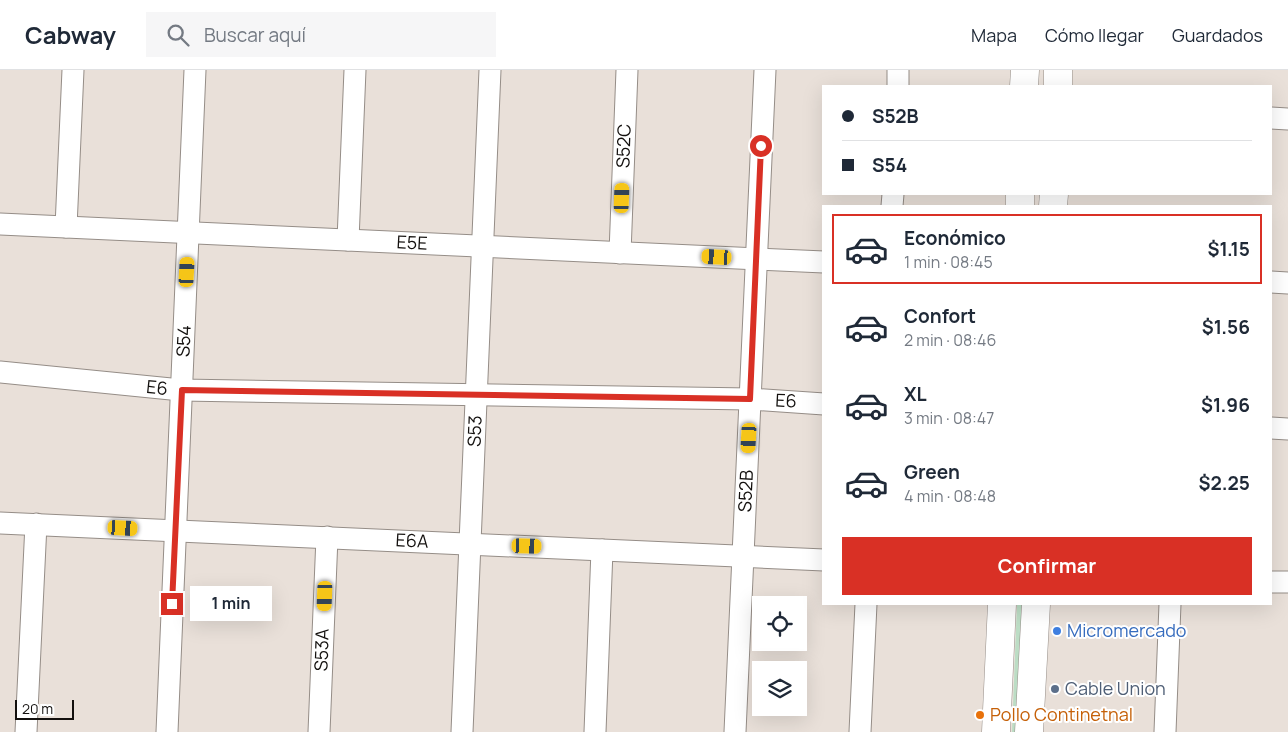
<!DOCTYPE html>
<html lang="es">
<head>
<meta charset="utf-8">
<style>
  body { margin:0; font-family:Manrope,sans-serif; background:#f6f6f7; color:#1f2937; height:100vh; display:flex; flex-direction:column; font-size:19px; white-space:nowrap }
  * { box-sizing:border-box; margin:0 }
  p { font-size:16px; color:#747a83 }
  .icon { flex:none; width:28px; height:28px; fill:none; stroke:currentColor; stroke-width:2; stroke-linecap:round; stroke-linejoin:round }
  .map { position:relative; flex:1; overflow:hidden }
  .details { position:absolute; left:822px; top:135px; width:450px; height:400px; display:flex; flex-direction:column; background:#fff; border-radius:0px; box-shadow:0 5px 20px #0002 }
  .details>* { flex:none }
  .top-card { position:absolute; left:822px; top:15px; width:450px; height:110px; border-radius:0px; box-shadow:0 5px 20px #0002; display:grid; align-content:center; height:110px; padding:0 20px; background:#fff }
  .buttons { position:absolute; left:752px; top:526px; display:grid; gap:10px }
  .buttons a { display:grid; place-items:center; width:55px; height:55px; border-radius:0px; background:#fff; box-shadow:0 5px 20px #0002; font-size:25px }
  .scale { position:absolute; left:15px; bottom:12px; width:59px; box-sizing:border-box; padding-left:5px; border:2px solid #13100e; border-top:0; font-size:14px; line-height:18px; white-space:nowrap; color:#13100e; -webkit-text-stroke:4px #fff; paint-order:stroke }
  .end { position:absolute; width:22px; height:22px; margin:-11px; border:6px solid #d93025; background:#fff; box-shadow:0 0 0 2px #fff }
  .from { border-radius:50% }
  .bubble { position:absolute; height:35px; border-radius:0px; background:#fff; box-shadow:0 5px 20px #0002; font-size:16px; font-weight:700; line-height:35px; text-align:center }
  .car { position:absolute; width:15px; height:30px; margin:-15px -8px; border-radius:6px; box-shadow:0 0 4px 1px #0007; background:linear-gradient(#f5c518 24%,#345 0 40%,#f5c518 0 76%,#345 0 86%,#f5c518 0) }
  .top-card b { display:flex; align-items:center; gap:18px; height:48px; font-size:19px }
  .top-card b+b { border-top:1px solid #e0e1e3 }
  .top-card i { width:12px; height:12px; background:#1f2937 }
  ul { padding:9px 0 0; list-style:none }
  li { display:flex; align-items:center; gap:15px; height:70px; margin:0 10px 8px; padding:0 10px; border:2px solid transparent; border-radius:0px }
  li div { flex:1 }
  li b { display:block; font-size:19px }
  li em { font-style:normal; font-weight:700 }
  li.current { border-color:#d93025 }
  li>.icon { width:45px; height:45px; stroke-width:1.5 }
  .primary-button { display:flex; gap:10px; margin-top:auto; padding:10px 20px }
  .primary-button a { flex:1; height:58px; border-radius:0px; background:#d93025; color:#fff; font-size:20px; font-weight:700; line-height:58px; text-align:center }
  header { display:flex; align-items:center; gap:30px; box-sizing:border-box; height:70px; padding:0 25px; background:#fff; border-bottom:1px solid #e0e1e3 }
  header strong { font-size:24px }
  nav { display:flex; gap:28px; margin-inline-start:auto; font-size:18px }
  .search { width:350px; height:45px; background:#f6f6f7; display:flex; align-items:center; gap:12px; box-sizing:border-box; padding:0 18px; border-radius:0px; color:#747a83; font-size:19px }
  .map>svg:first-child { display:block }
  .green { fill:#bcddc5 }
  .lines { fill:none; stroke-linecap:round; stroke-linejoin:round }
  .street-casing { stroke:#958d87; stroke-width:23 }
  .secondary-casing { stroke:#958d87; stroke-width:29 }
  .street { stroke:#fff; stroke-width:21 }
  .secondary { stroke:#fff; stroke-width:28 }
  .route { stroke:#d93025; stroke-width:6 }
  .shop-dot { fill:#3f7fe0; stroke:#fff; stroke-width:2 }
  .service-dot { fill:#5c6f8a; stroke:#fff; stroke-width:2 }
  .food-dot { fill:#e8710a; stroke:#fff; stroke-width:2 }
  .labels { text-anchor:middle; stroke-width:4; stroke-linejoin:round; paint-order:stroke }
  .street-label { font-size:18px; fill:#13100e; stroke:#fff }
  .shop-label { font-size:18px; fill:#366cbe; stroke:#fff; text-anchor:start }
  .service-label { font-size:18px; fill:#4e5e75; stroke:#fff; text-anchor:start }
  .food-label { font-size:18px; fill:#c56008; stroke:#fff; text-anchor:start }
</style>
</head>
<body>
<header>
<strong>Cabway</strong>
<div class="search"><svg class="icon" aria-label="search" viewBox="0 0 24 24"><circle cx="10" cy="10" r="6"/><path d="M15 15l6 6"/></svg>Buscar aquí</div>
<nav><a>Mapa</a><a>Cómo llegar</a><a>Guardados</a></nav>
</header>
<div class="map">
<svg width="1288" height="662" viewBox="0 0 1288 662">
  <rect width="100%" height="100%" fill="#e9e0d9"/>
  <!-- green -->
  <polygon class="green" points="1017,534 1026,534 1020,662 1012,662"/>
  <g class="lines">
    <!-- street casing -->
    <g class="street-casing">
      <g id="street">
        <polyline points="898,16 898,0"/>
        <polyline points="1271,48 1288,49"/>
        <polyline points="892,136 893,124"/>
        <polyline points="0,154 824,192"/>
        <polyline points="66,157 73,0"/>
        <polyline points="348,170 355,0"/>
        <polyline points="620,183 627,0"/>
        <polyline points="1271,212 1288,213"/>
        <polyline points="0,302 181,320 750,329 824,334"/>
        <polyline points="1271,358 1288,359"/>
        <polyline points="0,453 824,490"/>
        <polyline points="1271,512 1288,512"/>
        <polyline points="26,662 36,454"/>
        <polyline points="167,662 195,0"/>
        <polyline points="319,662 327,467"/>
        <polyline points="462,662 490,0"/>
        <polyline points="595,662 602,480"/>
        <polyline points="735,662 765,0"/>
        <polyline points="860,662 866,534"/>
        <polyline points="1165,662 1170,534"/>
      </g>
    </g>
    <!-- secondary casing -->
    <g class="secondary-casing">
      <g id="secondary">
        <polyline points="1024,16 1025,0"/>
        <polyline points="1058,16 1058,0"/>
        <polyline points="1020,136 1020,124"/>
        <polyline points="1053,136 1054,124"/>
        <polyline points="996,662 1002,534"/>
        <polyline points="1029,662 1036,534"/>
      </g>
    </g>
    <!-- street -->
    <use href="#street" class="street"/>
    <!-- secondary -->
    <use href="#secondary" class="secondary"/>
  </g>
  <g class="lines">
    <!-- route -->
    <polyline class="route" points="172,534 182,320 750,329 761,76"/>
  </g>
  <!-- markers -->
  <circle class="shop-dot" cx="1057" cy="561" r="5"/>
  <circle class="service-dot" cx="1055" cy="619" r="5"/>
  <circle class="food-dot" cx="980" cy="645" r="5"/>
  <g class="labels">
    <!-- street labels -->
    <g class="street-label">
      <text transform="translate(624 76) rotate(-88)" y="6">S52C</text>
      <text transform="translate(412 173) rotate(3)" y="6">E5E</text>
      <text transform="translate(184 271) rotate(-87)" y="6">S54</text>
      <text transform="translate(157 318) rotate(6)" y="6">E6</text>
      <text transform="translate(786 331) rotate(3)" y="6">E6</text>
      <text transform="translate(475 361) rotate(-88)" y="6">S53</text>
      <text transform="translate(746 421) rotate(-87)" y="6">S52B</text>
      <text transform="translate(412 471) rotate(3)" y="6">E6A</text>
      <text transform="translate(322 580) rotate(-88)" y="6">S53A</text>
    </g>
    <!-- shop labels -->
    <g class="shop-label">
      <text x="1067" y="567">Micromercado</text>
    </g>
    <!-- service labels -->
    <g class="service-label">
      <text x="1065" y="625">Cable Union</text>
    </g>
    <!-- food labels -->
    <g class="food-label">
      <text x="990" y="651">Pollo Continetnal</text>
    </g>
  </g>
</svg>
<div class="buttons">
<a><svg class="icon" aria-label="locate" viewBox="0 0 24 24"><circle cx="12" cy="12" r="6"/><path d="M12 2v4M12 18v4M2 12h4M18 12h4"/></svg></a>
<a><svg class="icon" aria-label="layers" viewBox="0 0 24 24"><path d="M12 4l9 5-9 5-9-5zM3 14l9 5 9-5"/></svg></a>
</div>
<div class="scale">20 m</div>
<i class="end from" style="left:761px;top:76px"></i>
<i class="end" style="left:172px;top:534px"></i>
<div class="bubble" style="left:190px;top:516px;width:82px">1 min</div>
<i class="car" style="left:622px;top:128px;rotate:2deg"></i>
<i class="car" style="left:717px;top:187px;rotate:273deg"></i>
<i class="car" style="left:187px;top:202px;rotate:3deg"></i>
<i class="car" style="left:749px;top:368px;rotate:183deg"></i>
<i class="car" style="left:123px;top:458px;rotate:93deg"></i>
<i class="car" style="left:527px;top:476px;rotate:92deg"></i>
<i class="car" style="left:325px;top:526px;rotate:182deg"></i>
<div class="top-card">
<b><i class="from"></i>S52B</b>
<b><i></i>S54</b>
</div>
<section class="details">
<ul>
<li class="current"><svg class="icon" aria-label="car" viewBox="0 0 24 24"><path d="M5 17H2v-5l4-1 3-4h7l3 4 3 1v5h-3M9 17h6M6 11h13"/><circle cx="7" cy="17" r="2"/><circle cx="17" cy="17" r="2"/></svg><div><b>Económico</b><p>1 min · 08:45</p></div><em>$1.15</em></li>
<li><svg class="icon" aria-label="car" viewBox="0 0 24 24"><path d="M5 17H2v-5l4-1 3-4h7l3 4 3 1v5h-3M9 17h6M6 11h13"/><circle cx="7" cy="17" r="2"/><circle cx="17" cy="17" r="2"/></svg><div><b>Confort</b><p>2 min · 08:46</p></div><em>$1.56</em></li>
<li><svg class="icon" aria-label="car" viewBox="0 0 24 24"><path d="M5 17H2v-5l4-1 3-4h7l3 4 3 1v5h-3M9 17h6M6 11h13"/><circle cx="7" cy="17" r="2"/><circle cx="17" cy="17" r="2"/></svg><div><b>XL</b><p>3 min · 08:47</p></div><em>$1.96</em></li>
<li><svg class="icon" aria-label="car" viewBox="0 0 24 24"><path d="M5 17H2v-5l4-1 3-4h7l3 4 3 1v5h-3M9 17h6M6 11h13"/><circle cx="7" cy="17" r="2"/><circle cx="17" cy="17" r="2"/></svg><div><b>Green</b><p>4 min · 08:48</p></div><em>$2.25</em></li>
</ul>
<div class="primary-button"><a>Confirmar</a></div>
</section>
</div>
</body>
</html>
